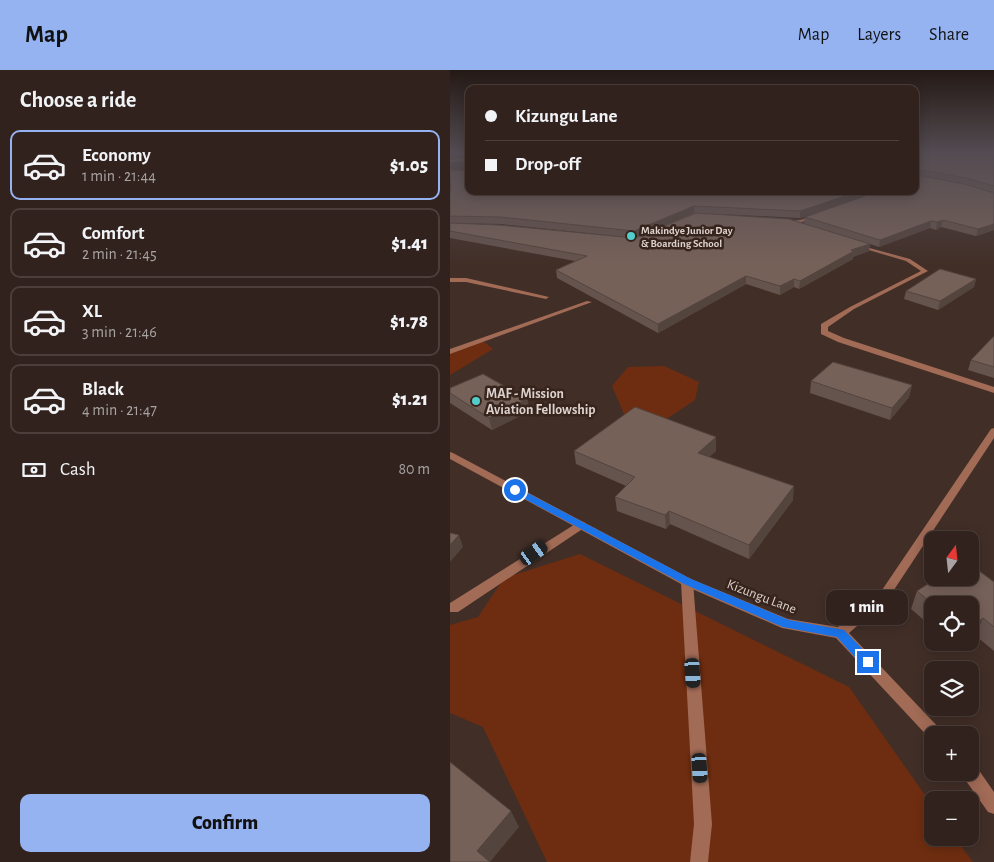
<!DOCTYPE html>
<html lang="en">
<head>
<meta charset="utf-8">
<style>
  body { margin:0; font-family:"Alegreya Sans",sans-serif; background:#3d2f2a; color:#f1f3f6; height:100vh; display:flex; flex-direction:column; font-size:19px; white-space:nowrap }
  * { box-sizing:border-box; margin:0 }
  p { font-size:16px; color:#a8a4a4 }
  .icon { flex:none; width:28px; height:28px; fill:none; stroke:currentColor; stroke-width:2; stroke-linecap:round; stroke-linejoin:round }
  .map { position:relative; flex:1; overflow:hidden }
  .sheet { display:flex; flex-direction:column; background:#31221d; width:450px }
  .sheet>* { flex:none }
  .hud { position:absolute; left:15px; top:15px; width:454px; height:110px; border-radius:10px; box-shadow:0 2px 12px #0003,0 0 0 1px #4c3f3b; display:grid; align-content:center; height:110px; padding:0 20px; background:#31221d }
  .needle { width:32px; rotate:15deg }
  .fabs { position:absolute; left:474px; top:461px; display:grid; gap:10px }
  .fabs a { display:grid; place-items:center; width:55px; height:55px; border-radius:10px; background:#31221d; box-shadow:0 2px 12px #0003,0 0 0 1px #4c3f3b; font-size:25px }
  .end { position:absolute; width:22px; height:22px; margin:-11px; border:6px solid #1a73e8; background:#fff; box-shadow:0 0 0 2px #fff }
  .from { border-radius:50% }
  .bubble { position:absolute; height:35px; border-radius:10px; background:#31221d; box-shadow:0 2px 12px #0003,0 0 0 1px #4c3f3b; font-size:16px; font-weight:800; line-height:35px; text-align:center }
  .car { position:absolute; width:15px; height:30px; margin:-15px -8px; border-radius:6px; box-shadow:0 0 4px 1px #0007; background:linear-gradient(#222 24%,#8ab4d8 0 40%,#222 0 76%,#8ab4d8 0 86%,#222 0) }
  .hud b { display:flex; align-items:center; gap:18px; height:48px; font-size:19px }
  .hud b+b { border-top:1px solid #4c3f3b }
  .hud i { width:12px; height:12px; background:#f1f3f6 }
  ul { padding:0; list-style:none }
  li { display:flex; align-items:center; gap:15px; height:70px; margin:0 10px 8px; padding:0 10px; border:2px solid #4c3f3b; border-radius:10px }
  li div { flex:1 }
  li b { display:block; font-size:19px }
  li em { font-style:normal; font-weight:800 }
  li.selected { border-color:#95b2f1 }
  li>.icon { width:45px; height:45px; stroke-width:1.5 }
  h2 { padding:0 20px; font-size:22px; line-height:60px }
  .pay { display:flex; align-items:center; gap:12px; height:55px; padding:0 20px; font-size:19px }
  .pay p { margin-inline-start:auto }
  .cta { display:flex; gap:10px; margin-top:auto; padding:10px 20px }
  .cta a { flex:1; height:58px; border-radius:10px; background:#95b2f1; color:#111; font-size:20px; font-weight:800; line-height:58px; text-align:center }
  header { display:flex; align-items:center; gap:30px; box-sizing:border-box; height:70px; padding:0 25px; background:#95b2f1; color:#111 }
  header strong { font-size:24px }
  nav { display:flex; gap:28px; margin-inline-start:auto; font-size:18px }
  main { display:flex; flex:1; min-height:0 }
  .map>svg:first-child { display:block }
  .green { fill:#6e2d10 }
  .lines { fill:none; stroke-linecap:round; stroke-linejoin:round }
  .lane { fill:#a16b56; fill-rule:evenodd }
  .street { fill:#a16b56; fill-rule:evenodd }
  .wall { fill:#65534d }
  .shaded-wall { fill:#53443e }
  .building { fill:#766159; stroke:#53443e }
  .route { fill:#1a73e8 }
  .poi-dot { fill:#53cdc9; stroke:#36241d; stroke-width:2 }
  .labels { text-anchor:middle; stroke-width:5; stroke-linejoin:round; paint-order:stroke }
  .far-poi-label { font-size:11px; font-weight:bold; fill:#ddd1cd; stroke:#36241d; text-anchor:start }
  .poi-label { font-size:14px; font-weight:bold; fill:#ddd1cd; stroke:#36241d; text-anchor:start }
  .street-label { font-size:14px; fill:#ddd1cd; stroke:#36241d }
</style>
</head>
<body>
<header>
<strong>Map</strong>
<nav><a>Map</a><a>Layers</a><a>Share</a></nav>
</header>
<main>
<section class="sheet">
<h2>Choose a ride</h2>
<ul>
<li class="selected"><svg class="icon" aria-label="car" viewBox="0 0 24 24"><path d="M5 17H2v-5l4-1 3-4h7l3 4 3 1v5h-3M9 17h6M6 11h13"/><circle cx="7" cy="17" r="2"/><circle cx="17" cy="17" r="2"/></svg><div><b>Economy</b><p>1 min · 21:44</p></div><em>$1.05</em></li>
<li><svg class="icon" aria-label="car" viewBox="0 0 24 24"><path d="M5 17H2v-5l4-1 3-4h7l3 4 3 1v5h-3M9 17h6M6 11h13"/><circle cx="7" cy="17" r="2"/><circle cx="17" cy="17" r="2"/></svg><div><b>Comfort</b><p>2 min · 21:45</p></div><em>$1.41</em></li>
<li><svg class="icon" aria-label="car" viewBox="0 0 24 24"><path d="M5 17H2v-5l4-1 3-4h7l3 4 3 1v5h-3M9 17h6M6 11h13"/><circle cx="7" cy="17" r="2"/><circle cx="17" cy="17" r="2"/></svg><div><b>XL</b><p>3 min · 21:46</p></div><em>$1.78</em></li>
<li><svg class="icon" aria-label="car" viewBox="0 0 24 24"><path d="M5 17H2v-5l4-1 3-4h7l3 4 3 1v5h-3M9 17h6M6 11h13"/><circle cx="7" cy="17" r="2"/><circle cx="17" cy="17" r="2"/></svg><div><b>Black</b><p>4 min · 21:47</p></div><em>$1.21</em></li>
</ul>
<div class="pay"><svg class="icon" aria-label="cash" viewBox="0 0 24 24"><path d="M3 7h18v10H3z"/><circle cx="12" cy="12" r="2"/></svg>Cash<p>80 m</p></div>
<div class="cta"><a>Confirm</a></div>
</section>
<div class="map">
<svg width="544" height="792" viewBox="0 0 544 792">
  <rect width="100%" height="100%" fill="#412e27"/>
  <!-- green -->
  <g class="green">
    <polygon points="32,270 43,279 0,305 0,284"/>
    <polygon points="214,296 249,312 245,330 215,350 177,351 162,316 178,297"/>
    <polygon points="130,484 399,617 482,735 482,768 505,768 523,792 97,792 33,657 0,643 0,555 28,547 54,508"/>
  </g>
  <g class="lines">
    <!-- lane -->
    <g class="lane">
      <polygon points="137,231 142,232 0,284 0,279"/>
      <polygon points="130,451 134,452 136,455 134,458 8,542 0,542 0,533"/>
      <polygon points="237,507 241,509 243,512 262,754 258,792 240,792 244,754 231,512 233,509"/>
    </g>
    <!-- street -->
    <g class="street">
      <polygon points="19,88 19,90 0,92 0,90"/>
      <path d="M366,145L368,147C357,151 342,156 331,152L350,150Z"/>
      <polygon points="405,174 460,189 478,201 404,239 378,257 378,261 394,268 544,317 544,323 388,272 371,264 371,254 400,237 471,201 456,191 405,176"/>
      <polygon points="0,208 16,208 99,227 96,229 16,212 0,212"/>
      <polygon points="544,358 544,368 438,529 399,563 491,660 494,665 482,665 482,671 386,568 332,558 233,515 0,389 0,382 3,383 241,509 338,549 388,557 430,523 541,359"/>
      <polygon points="520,694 526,696 544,722 544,744 538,742 514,708 512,702 520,702"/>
    </g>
  </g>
  <!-- wall -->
  <g class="wall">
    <polygon points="465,83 544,83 544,160 526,166 491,157 486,160 480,158 429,177 420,174 419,181 403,187 403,189 349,219 344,217 330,225 296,214 208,263 107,208 106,200 125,191 0,168 0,153 185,168 245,143 185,168 51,154 0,153 0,121 428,121 350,148 270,144 354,153 355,147 465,121"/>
    <polygon points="526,209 524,217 488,240 454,229 456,221"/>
    <polygon points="544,266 544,308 518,300 521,290"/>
    <polygon points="361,311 462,315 459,327 440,350 360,323"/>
    <polygon points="0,318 77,329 80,341 42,360 0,333"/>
    <polygon points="266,367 266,381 259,387 343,430 299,489 220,454 216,459 167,441 165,427 176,416 126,394 124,381"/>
    <polygon points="544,512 544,581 526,566 520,570 520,535 482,535 482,557 461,539 467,521"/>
    <polygon points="502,572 517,572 508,578"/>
  </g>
  <!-- shaded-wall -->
  <g class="shaded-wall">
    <polygon points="410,121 428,121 350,148 350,141"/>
    <polygon points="244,136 244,143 185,168 184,161"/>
    <polygon points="493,150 491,157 486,160 487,152"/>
    <polygon points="481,151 480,158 429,177 430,170"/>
    <polygon points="544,154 544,160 526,166 528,159"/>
    <polygon points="420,174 419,181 403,187 403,189 349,219 350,211 401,180"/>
    <polygon points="296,206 296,214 208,263 208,254"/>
    <polygon points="344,209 344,217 330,225 330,216"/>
    <polygon points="526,209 524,217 488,240 490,231"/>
    <polygon points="462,315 459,327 440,350 442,338"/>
    <polygon points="77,329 80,341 42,360 39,348"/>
    <polygon points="266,367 266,381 249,396 248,383"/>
    <polygon points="344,416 343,430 299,489 299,475"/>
    <polygon points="219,441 220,454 216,459 215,445"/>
    <polygon points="9,465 13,477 0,492 0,475"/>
    <polygon points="533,548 526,566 520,570 520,557"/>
    <polygon points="511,572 517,572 508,578"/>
    <polygon points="61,741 69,757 40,792 27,781"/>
  </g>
  <!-- building -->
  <g class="building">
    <polygon points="465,83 544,83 544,116 516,108 466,99 465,100"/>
    <polygon points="0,100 19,101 19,121 410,121 350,141 244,136 184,161 50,147 0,146 0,121 1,121"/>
    <polygon points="465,103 466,105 514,114 544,123 544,154 528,159 493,150 487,152 481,151 430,170 355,147 429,121 465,121"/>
    <polygon points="246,143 339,149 420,174 401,180 404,181 350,211 344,209 330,216 296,206 208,254 106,200 137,186 0,161 0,153 49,155 185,168"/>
    <polygon points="490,199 526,209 490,231 456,221"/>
    <polygon points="544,266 544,297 521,290"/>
    <polygon points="383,292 462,315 442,338 361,311"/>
    <polygon points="33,304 77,329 39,348 0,323 0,318"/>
    <polygon points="185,337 266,367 248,383 344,416 299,475 219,441 215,445 165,427 185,407 124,381"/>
    <polygon points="0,463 9,465 0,475"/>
    <polygon points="520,494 544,512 544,557 533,548 520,557 520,535 484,535 467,521 487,508 520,508"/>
    <polygon points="0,692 61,741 27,781 40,792 0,792"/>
  </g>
  <!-- sky -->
  <linearGradient id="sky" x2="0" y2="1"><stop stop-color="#241915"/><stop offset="0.43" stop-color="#544c52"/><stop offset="1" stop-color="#544c52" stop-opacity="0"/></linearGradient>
  <rect width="544" height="194" fill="url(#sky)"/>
  <!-- route -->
  <polygon class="route" points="62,418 68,418 241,509 339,550 394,560 422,589 422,596 413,596 387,567 333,557 234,514 62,422"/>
  <!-- markers -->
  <g class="poi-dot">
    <circle cx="181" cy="166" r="5"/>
    <circle cx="26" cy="331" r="5"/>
  </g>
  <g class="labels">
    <!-- far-poi labels -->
    <g class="far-poi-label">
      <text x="191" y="164">Makindye Junior Day<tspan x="191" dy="13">&amp; Boarding School</tspan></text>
    </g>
    <!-- poi labels -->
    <g class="poi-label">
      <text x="36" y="328">MAF - Mission<tspan x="36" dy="16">Aviation Fellowship</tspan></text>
    </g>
    <!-- street labels -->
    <g class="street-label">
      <text transform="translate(312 526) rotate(21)" y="5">Kizungu Lane</text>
    </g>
  </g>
</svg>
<div class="fabs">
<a><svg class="needle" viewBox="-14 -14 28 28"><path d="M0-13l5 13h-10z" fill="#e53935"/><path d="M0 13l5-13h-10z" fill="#a8a4a4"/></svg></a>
<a><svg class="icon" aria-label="locate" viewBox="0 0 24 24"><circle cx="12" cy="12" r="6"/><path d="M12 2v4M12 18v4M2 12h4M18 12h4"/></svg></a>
<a><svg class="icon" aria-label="layers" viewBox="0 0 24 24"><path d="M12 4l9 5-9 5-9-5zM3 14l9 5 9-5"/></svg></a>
<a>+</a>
<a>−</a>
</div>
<i class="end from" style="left:65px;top:420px"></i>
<i class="end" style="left:418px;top:592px"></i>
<div class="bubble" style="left:376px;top:520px;width:82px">1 min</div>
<i class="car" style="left:84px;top:483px;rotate:55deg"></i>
<i class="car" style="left:243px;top:603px;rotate:176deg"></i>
<i class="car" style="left:250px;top:698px;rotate:176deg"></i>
<div class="hud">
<b><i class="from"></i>Kizungu Lane</b>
<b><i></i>Drop-off</b>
</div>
</div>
</main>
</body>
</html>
